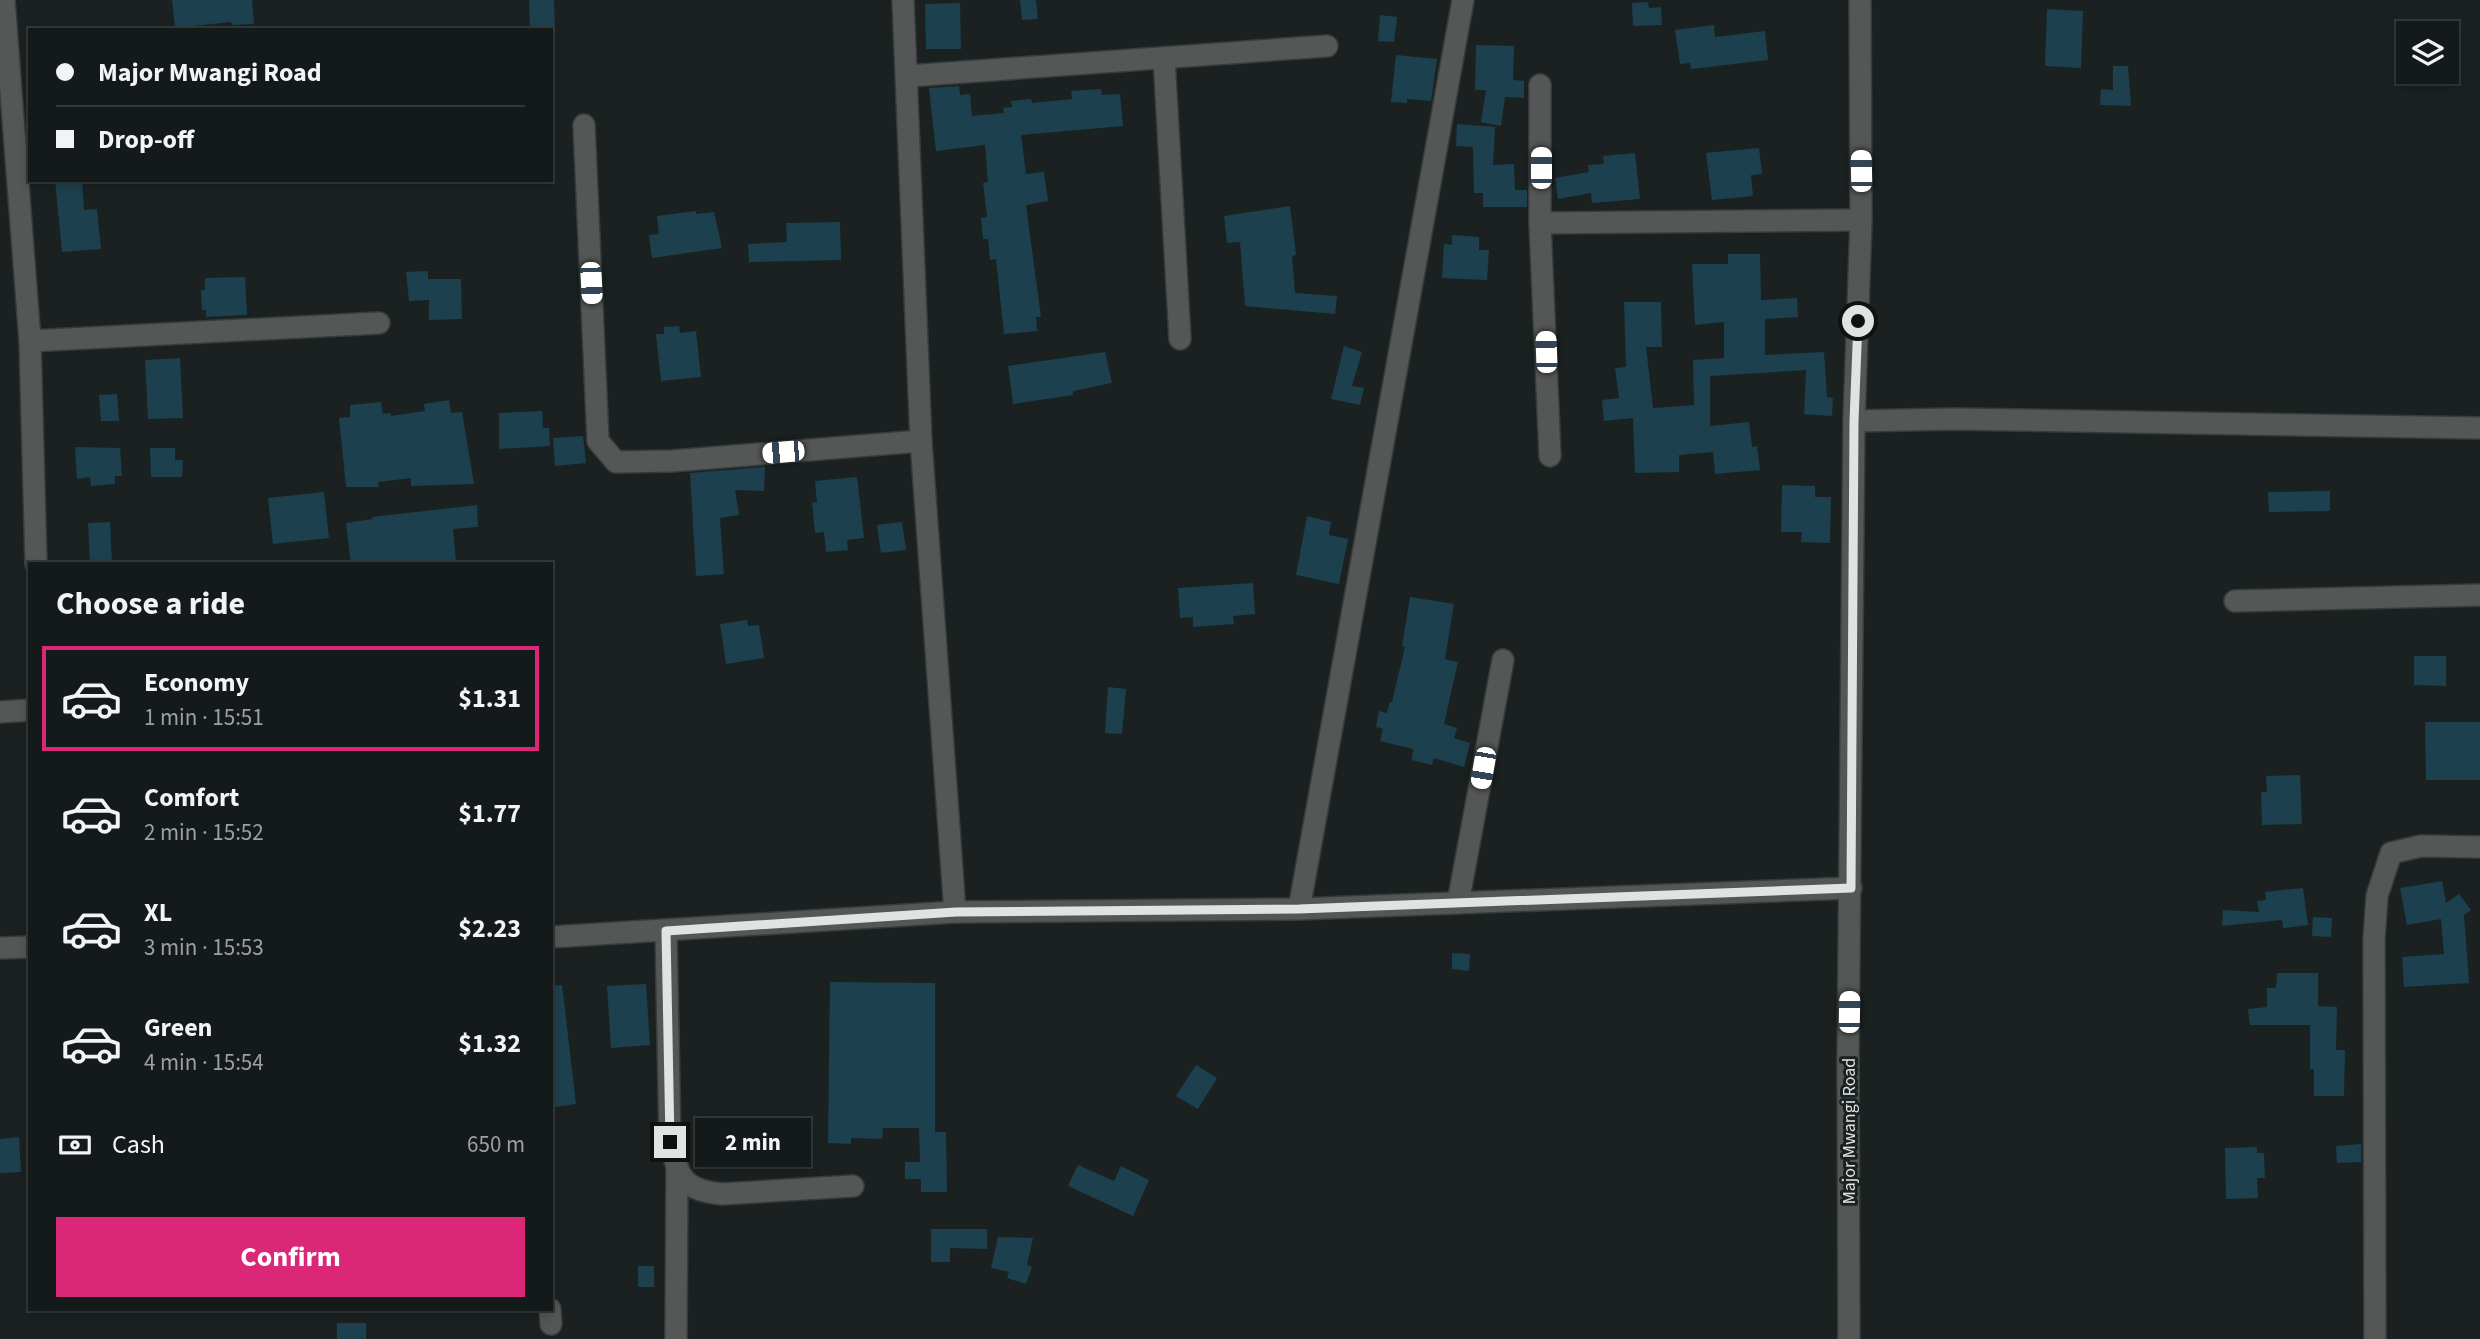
<!DOCTYPE html>
<html lang="en">
<head>
<meta charset="utf-8">
<style>
  body { margin:0; font-family:"Source Sans 3",sans-serif; background:#1d2222; color:#f1f3f6; height:100vh; display:flex; flex-direction:column; font-size:26px; white-space:nowrap }
  * { box-sizing:border-box; margin:0 }
  p { font-size:23px; color:#9da0a2 }
  .icon { flex:none; width:38px; height:38px; fill:none; stroke:currentColor; stroke-width:2; stroke-linecap:round; stroke-linejoin:round }
  .map { position:relative; flex:1; overflow:hidden }
  .drawer { position:absolute; left:28px; top:562px; width:525px; height:749px; display:flex; flex-direction:column; background:#141919; border-radius:0px; box-shadow:0 4px 10px #0003,0 0 0 2px #333838 }
  .drawer>* { flex:none }
  .hud { position:absolute; left:28px; top:28px; width:525px; height:154px; border-radius:0px; box-shadow:0 4px 10px #0003,0 0 0 2px #333838; display:grid; align-content:center; height:154px; padding:0 28px; background:#141919 }
  .fabs { position:absolute; left:2396px; top:21px; display:grid; gap:14px }
  .fabs a { display:grid; place-items:center; width:63px; height:63px; border-radius:0px; background:#141919; box-shadow:0 4px 10px #0003,0 0 0 2px #333838; font-size:35px }
  .end { position:absolute; width:32px; height:32px; margin:-16px; border:9px solid #dfe3e3; background:#111; box-shadow:0 0 0 4px #111 }
  .from { border-radius:50% }
  .bubble { position:absolute; height:49px; border-radius:0px; background:#141919; box-shadow:0 4px 10px #0003,0 0 0 2px #333838; font-size:23px; font-weight:700; line-height:49px; text-align:center }
  .car { position:absolute; width:21px; height:42px; margin:-21px -10px; border-radius:9px; box-shadow:0 0 5px 2px #0007; background:linear-gradient(#fff 24%,#345 0 40%,#fff 0 76%,#345 0 86%,#fff 0) }
  .hud b { display:flex; align-items:center; gap:24px; height:66px; font-size:26px }
  .hud b+b { border-top:2px solid #333838 }
  .hud i { width:18px; height:18px; background:#f1f3f6 }
  ul { padding:0; list-style:none }
  li { display:flex; align-items:center; gap:21px; height:105px; margin:0 14px 10px; padding:0 14px; border:4px solid transparent; border-radius:0px }
  li div { flex:1 }
  li b { display:block; font-size:26px }
  li em { font-style:normal; font-weight:700 }
  li.on { border-color:#db2777 }
  li>.icon { width:63px; height:63px; stroke-width:1.5 }
  h2 { padding:0 28px; font-size:32px; line-height:84px }
  .pay { display:flex; align-items:center; gap:18px; height:77px; padding:0 28px; font-size:26px }
  .pay p { margin-inline-start:auto }
  .cta { display:flex; gap:14px; margin-top:auto; padding:14px 28px }
  .cta a { flex:1; height:80px; border-radius:0px; background:#db2777; color:#fff; font-size:28px; font-weight:700; line-height:80px; text-align:center }
  .map>svg:first-child { display:block }
  .building { fill:#1c404e }
  .lines { fill:none; stroke-linecap:round; stroke-linejoin:round }
  .minor-casing { stroke:#363c3c; stroke-width:24 }
  .minor { stroke:#545755; stroke-width:21 }
  .route { stroke:#dfe3e3; stroke-width:9 }
  .labels { text-anchor:middle; stroke-width:6; stroke-linejoin:round; paint-order:stroke }
  .street-label { font-size:18px; fill:#dfe3e3; stroke:#1b2121 }
</style>
</head>
<body>
<div class="map">
<svg width="2480" height="1339" viewBox="0 0 2480 1339">
  <rect width="100%" height="100%" fill="#1b2121"/>
  <!-- building -->
  <g class="building">
    <polygon points="172,0 252,0 254,24 232,25 231,22 175,28"/>
    <polygon points="529,0 554,0 555,30 530,30"/>
    <polygon points="1020,0 1036,0 1038,19 1022,20"/>
    <polygon points="1648,2 1649,8 1661,7 1662,25 1633,26 1632,3"/>
    <polygon points="960,3 961,49 926,49 925,4"/>
    <polygon points="2047,9 2083,11 2081,68 2045,66"/>
    <polygon points="1380,15 1397,17 1394,42 1378,41"/>
    <polygon points="1714,25 1715,37 1765,31 1768,60 1691,69 1690,63 1680,64 1675,30"/>
    <polygon points="1476,45 1514,46 1513,80 1524,81 1524,98 1505,97 1501,126 1481,122 1486,90 1475,90"/>
    <polygon points="1396,55 1437,59 1431,101 1407,99 1407,103 1391,102"/>
    <polygon points="2113,66 2128,66 2131,106 2100,105 2101,89 2113,90"/>
    <polygon points="959,86 960,95 970,94 972,116 1004,113 1003,108 1012,107 1011,101 1031,99 1032,103 1072,99 1071,91 1101,89 1102,95 1120,94 1123,126 1021,135 1026,174 1044,172 1048,201 1026,205 1041,317 1036,317 1037,331 1004,334 996,259 990,260 988,239 983,239 981,218 987,217 983,183 988,182 985,145 936,151 929,88"/>
    <polygon points="1457,124 1495,127 1493,165 1514,164 1515,190 1527,190 1527,207 1483,207 1483,193 1474,193 1473,147 1456,146"/>
    <polygon points="1759,148 1762,174 1751,175 1753,196 1712,200 1706,153"/>
    <polygon points="1635,153 1640,199 1592,203 1591,193 1558,199 1555,178 1589,172 1588,165 1604,164 1603,156"/>
    <polygon points="55,180 82,180 84,210 97,209 101,249 62,252"/>
    <polygon points="1290,206 1296,255 1292,256 1295,293 1337,296 1335,314 1245,306 1240,242 1227,243 1224,216"/>
    <polygon points="696,211 696,214 714,212 722,248 652,258 649,235 659,234 657,216"/>
    <polygon points="840,222 841,260 749,262 748,244 787,242 786,223"/>
    <polygon points="1452,235 1479,237 1479,250 1489,250 1487,280 1442,278 1444,244 1452,245"/>
    <polygon points="1728,254 1760,254 1761,300 1797,298 1798,317 1765,319 1765,355 1824,352 1827,397 1833,398 1832,416 1804,414 1806,370 1710,376 1710,426 1749,422 1752,447 1757,446 1760,470 1715,474 1713,452 1679,455 1679,472 1635,473 1633,418 1604,421 1602,400 1619,398 1615,368 1626,367 1624,302 1661,302 1662,347 1646,347 1653,408 1694,405 1693,360 1724,358 1724,322 1695,325 1692,264 1728,264"/>
    <polygon points="428,271 428,279 461,279 462,319 429,320 429,300 409,301 406,272"/>
    <polygon points="245,277 247,315 206,317 206,310 202,310 201,290 205,290 205,278"/>
    <polygon points="679,326 680,333 696,331 701,377 661,381 656,334 664,334 664,327"/>
    <polygon points="1344,346 1362,352 1352,386 1364,388 1360,405 1331,399"/>
    <polygon points="1105,352 1112,383 1073,391 1073,395 1013,404 1008,366"/>
    <polygon points="180,358 183,418 148,419 145,360"/>
    <polygon points="117,394 119,421 101,421 99,395"/>
    <polygon points="449,400 451,413 462,412 474,484 411,486 411,478 378,482 379,487 346,487 339,418 350,417 350,405 381,402 383,414 391,413 391,416 425,411 424,404"/>
    <polygon points="542,411 543,428 549,428 550,446 499,449 499,413"/>
    <polygon points="583,436 586,463 555,466 553,438"/>
    <polygon points="75,447 120,448 122,476 115,476 115,484 91,486 90,477 77,479"/>
    <polygon points="150,448 175,448 175,460 183,460 182,477 151,477"/>
    <polygon points="765,467 764,491 735,490 739,515 720,518 724,574 696,576 690,473"/>
    <polygon points="857,477 864,538 847,540 848,550 826,552 824,532 815,533 812,503 817,502 815,481"/>
    <polygon points="1782,485 1815,486 1815,497 1831,497 1830,543 1801,542 1802,532 1781,532"/>
    <polygon points="2330,491 2330,511 2269,512 2268,492"/>
    <polygon points="324,492 329,538 273,544 268,498"/>
    <polygon points="477,505 478,527 453,529 456,564 351,564 346,523 373,519 372,517"/>
    <polygon points="1307,516 1331,522 1329,535 1348,539 1339,584 1296,575"/>
    <polygon points="110,522 112,564 90,564 88,523"/>
    <polygon points="902,522 906,550 881,553 877,525"/>
    <polygon points="1253,583 1255,614 1233,616 1234,624 1193,627 1193,617 1180,618 1178,588"/>
    <polygon points="1410,597 1454,604 1445,659 1458,662 1444,724 1457,728 1454,738 1470,743 1464,767 1434,758 1432,765 1412,760 1413,749 1380,741 1383,729 1376,727 1379,711 1387,713 1390,702 1392,702 1405,647 1402,646"/>
    <polygon points="747,620 748,626 759,625 764,658 726,664 720,624"/>
    <polygon points="2414,656 2446,656 2446,686 2414,685"/>
    <polygon points="1108,687 1126,689 1122,734 1105,733"/>
    <polygon points="2425,722 2480,722 2480,780 2426,780"/>
    <polygon points="2300,775 2302,824 2262,825 2261,792 2267,792 2266,776"/>
    <polygon points="2442,881 2446,903 2459,894 2471,910 2464,915 2469,983 2404,987 2402,957 2444,954 2441,919 2407,925 2400,888"/>
    <polygon points="2303,888 2308,925 2283,928 2282,920 2222,926 2223,910 2259,912 2257,901 2266,900 2265,892"/>
    <polygon points="2313,917 2332,918 2331,937 2312,936"/>
    <polygon points="1452,953 1470,954 1469,971 1452,969"/>
    <polygon points="2277,973 2318,973 2318,1006 2337,1007 2336,1050 2345,1050 2344,1096 2314,1096 2314,1069 2310,1069 2310,1025 2250,1025 2248,1009 2267,1007 2267,988 2276,988"/>
    <polygon points="830,982 935,983 935,1132 946,1132 947,1192 921,1192 921,1179 905,1179 905,1162 920,1162 919,1128 883,1128 882,1139 851,1138 851,1144 828,1143"/>
    <polygon points="646,984 650,1045 611,1048 607,986"/>
    <polygon points="562,985 576,1104 555,1107 551,1077 551,986"/>
    <polygon points="1196,1065 1217,1078 1198,1109 1176,1096"/>
    <polygon points="19,1137 21,1172 0,1173 0,1139"/>
    <polygon points="2361,1144 2361,1162 2337,1163 2336,1146"/>
    <polygon points="2257,1147 2257,1153 2264,1153 2265,1178 2257,1178 2258,1198 2226,1199 2225,1148"/>
    <polygon points="1078,1165 1114,1181 1121,1166 1149,1180 1133,1216 1068,1186"/>
    <polygon points="931,1229 987,1229 987,1249 950,1248 950,1262 931,1262"/>
    <polygon points="998,1237 1033,1238 1027,1265 1032,1267 1026,1284 1007,1278 1009,1272 991,1268"/>
    <rect x="638" y="1266" width="16" height="21"/>
    <rect x="337" y="1323" width="29" height="16"/>
  </g>
  <g class="lines">
    <!-- minor casing -->
    <g class="minor-casing">
      <g id="minor">
        <polyline points="4,0 30,341 36,564"/>
        <polyline points="903,0 921,441 955,912"/>
        <polyline points="1164,58 1180,339"/>
        <polyline points="908,76 1327,46"/>
        <polyline points="1540,85 1540,223 1550,456"/>
        <polyline points="584,125 598,441 616,462 672,461 921,441"/>
        <polyline points="1540,223 1861,220"/>
        <polyline points="30,341 379,323"/>
        <polyline points="1854,421 1955,419 2480,428"/>
        <polyline points="2235,601 2480,595"/>
        <polyline points="0,712 30,710"/>
        <polyline points="1458,903 1503,660"/>
        <polyline points="1299,909 1463,0"/>
        <path d="M666,931L670,1142C679,1178 683,1190 722,1194L853,1186"/>
        <polyline points="551,937 955,912 1299,909 1851,888"/>
        <polyline points="0,948 30,947"/>
        <polyline points="550,1309 551,1324"/>
        <polyline points="676,1339 677,1170"/>
        <polyline points="1849,1339 1848,1061 1854,421 1861,220 1860,0"/>
        <polyline points="2375,1339 2374,939 2377,896 2391,853 2421,846 2480,847"/>
      </g>
    </g>
    <!-- minor -->
    <use href="#minor" class="minor"/>
  </g>
  <g class="lines">
    <!-- route -->
    <polyline class="route" points="670,1142 666,931 956,912 1299,909 1851,888 1854,421 1858,321"/>
  </g>
  <g class="labels">
    <!-- street labels -->
    <g class="street-label">
      <text transform="translate(1849 1131) rotate(-90)" y="6">Major Mwangi Road</text>
    </g>
  </g>
</svg>
<div class="fabs">
<a><svg class="icon" aria-label="layers" viewBox="0 0 24 24"><path d="M12 4l9 5-9 5-9-5zM3 14l9 5 9-5"/></svg></a>
</div>
<i class="end from" style="left:1858px;top:321px"></i>
<i class="end" style="left:670px;top:1142px"></i>
<div class="bubble" style="left:695px;top:1118px;width:116px">2 min</div>
<i class="car" style="left:1541px;top:168px;rotate:0deg"></i>
<i class="car" style="left:1861px;top:171px;rotate:359deg"></i>
<i class="car" style="left:591px;top:283px;rotate:177deg"></i>
<i class="car" style="left:1546px;top:352px;rotate:358deg"></i>
<i class="car" style="left:783px;top:452px;rotate:265deg"></i>
<i class="car" style="left:1483px;top:768px;rotate:190deg"></i>
<i class="car" style="left:1849px;top:1012px;rotate:1deg"></i>
<div class="hud">
<b><i class="from"></i>Major Mwangi Road</b>
<b><i></i>Drop-off</b>
</div>
<section class="drawer">
<h2>Choose a ride</h2>
<ul>
<li class="on"><svg class="icon" aria-label="car" viewBox="0 0 24 24"><path d="M5 17H2v-5l4-1 3-4h7l3 4 3 1v5h-3M9 17h6M6 11h13"/><circle cx="7" cy="17" r="2"/><circle cx="17" cy="17" r="2"/></svg><div><b>Economy</b><p>1 min · 15:51</p></div><em>$1.31</em></li>
<li><svg class="icon" aria-label="car" viewBox="0 0 24 24"><path d="M5 17H2v-5l4-1 3-4h7l3 4 3 1v5h-3M9 17h6M6 11h13"/><circle cx="7" cy="17" r="2"/><circle cx="17" cy="17" r="2"/></svg><div><b>Comfort</b><p>2 min · 15:52</p></div><em>$1.77</em></li>
<li><svg class="icon" aria-label="car" viewBox="0 0 24 24"><path d="M5 17H2v-5l4-1 3-4h7l3 4 3 1v5h-3M9 17h6M6 11h13"/><circle cx="7" cy="17" r="2"/><circle cx="17" cy="17" r="2"/></svg><div><b>XL</b><p>3 min · 15:53</p></div><em>$2.23</em></li>
<li><svg class="icon" aria-label="car" viewBox="0 0 24 24"><path d="M5 17H2v-5l4-1 3-4h7l3 4 3 1v5h-3M9 17h6M6 11h13"/><circle cx="7" cy="17" r="2"/><circle cx="17" cy="17" r="2"/></svg><div><b>Green</b><p>4 min · 15:54</p></div><em>$1.32</em></li>
</ul>
<div class="pay"><svg class="icon" aria-label="cash" viewBox="0 0 24 24"><path d="M3 7h18v10H3z"/><circle cx="12" cy="12" r="2"/></svg>Cash<p>650 m</p></div>
<div class="cta"><a>Confirm</a></div>
</section>
</div>
</body>
</html>
